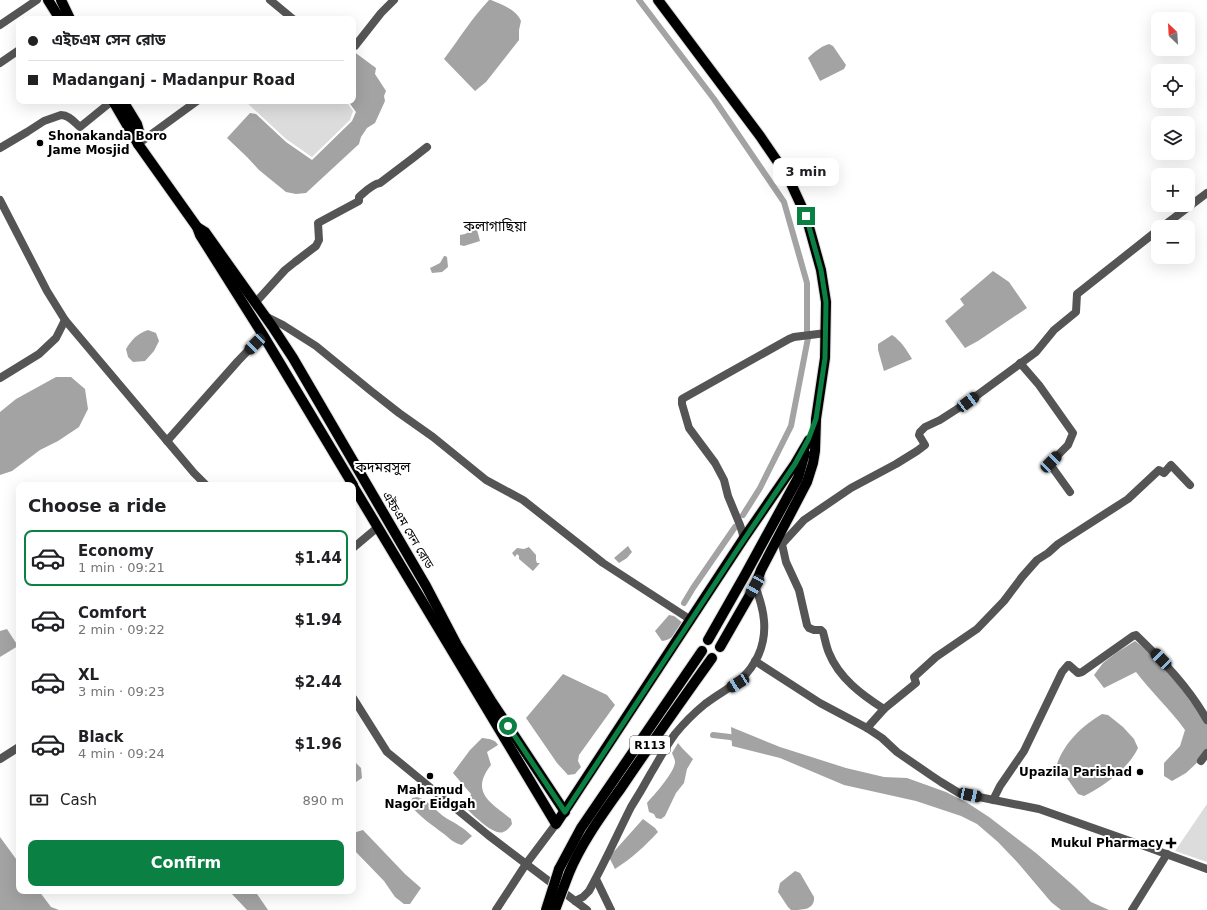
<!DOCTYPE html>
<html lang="en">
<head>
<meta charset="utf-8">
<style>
  body { margin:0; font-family:"DejaVu Sans","Noto Sans Bengali",sans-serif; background:#f6f6f6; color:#202124; height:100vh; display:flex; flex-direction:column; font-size:15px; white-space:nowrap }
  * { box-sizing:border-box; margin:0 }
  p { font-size:13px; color:#757577 }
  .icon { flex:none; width:22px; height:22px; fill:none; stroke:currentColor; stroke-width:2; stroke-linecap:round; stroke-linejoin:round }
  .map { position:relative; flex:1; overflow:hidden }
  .sheet { position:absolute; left:16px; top:482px; width:340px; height:412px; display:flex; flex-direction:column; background:#fff; border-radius:8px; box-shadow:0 4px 16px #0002 }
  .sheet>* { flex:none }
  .banner { position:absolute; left:16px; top:16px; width:340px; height:88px; border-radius:8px; box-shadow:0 4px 16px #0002; display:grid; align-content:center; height:88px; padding:0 12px; background:#fff }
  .needle { width:26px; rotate:335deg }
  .controls { position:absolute; left:1151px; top:12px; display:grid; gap:8px }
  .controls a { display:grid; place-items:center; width:44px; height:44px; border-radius:8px; background:#fff; box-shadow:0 4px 16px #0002; font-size:20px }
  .end { position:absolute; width:18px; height:18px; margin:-9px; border:5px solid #0b8043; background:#fff; box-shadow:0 0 0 2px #fff }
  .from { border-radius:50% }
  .bubble { position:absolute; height:28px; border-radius:8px; background:#fff; box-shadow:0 4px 16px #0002; font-size:13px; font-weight:700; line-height:28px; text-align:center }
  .car { position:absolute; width:12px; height:24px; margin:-12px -6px; border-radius:5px; box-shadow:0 0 3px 1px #0007; background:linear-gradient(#222 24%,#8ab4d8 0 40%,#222 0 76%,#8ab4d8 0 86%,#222 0) }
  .banner b { display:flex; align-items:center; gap:14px; height:38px; font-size:15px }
  .banner b+b { border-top:1px solid #e0e0e0 }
  .banner i { width:10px; height:10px; background:#202124 }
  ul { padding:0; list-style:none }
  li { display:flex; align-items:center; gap:12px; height:56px; margin:0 8px 6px; padding:0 4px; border:2px solid transparent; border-radius:8px }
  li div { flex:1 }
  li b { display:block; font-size:15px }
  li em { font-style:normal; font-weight:700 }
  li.current { border-color:#0b8043 }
  li>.icon { width:36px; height:36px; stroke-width:1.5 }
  h2 { padding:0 12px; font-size:18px; line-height:48px }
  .pay { display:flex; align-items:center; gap:10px; height:44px; padding:0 12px; font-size:15px }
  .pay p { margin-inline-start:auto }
  .cta { display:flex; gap:8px; margin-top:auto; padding:8px 12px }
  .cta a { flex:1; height:46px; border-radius:8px; background:#0b8043; color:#fff; font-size:16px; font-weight:700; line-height:46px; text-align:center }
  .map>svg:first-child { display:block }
  .green { fill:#dcdcdc }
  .water { fill:#a3a3a3 }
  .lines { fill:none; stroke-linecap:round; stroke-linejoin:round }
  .canal { stroke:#a3a3a3; stroke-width:6 }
  .major-casing { stroke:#dbdbdb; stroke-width:12 }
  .minor { stroke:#555; stroke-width:8 }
  .major { stroke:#000; stroke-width:10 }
  .major-bridge-casing { stroke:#dbdbdb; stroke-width:12; stroke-linecap:butt }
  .major-bridge { stroke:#000; stroke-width:10 }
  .route { stroke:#0b8043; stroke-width:5 }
  .poi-dot { fill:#000; stroke:#fff; stroke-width:1.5 }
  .labels { text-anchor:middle; stroke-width:4; stroke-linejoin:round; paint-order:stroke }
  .shield { fill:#fff; stroke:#4c4c4c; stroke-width:1 }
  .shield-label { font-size:11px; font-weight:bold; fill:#000 }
  .poi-label { font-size:12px; font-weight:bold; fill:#000; stroke:#fff; text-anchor:end }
  .street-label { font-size:12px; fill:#000; stroke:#fff }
  .quarter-label { font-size:14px; fill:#000; stroke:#fff }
</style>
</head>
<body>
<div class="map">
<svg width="1207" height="910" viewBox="0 0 1207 910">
  <rect width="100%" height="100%" fill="#fff"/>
  <!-- green -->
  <g class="green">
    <polygon points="245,101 346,101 353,111 350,120 312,157 286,139"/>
    <polygon points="1207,804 1207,862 1175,851"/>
  </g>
  <!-- water -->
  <g class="water">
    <path d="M489,0H491C502,5 516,9 521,21L519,30V40L486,82L475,91L444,59C459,39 472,18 489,0Z"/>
    <path d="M829,44L833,46L846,65L844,69L820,81L808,58C814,52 820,47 829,44Z"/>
    <polygon points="353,51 376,68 375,74 386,91 384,96 385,101 375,123 367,128 361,137 359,144 306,193 296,194 286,192 259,170 247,157 227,138 250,113 256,114 286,142 312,160 352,121 356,112 348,101 353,101"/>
    <polygon points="475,229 477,230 480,241 464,246 460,245 460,235 465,234"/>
    <polygon points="444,256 445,256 447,257 448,267 442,272 432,273 430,268 440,263"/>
    <polygon points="993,271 1009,282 1027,308 978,341 965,348 945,321 964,305 960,299"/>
    <path d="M148,330L156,333L159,341L154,351L145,361L133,362L128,357L126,349C132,339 137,334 148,330Z"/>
    <path d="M892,335C901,341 906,349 912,359L884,371L878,350V344Z"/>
    <polygon points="56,377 71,377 85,389 88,409 79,427 58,441 40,450 12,471 0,475 0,412 16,399"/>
    <polygon points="628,546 632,552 627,558 619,563 614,558"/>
    <polygon points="529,547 536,555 536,560 537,563 540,563 533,571 519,559 519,556 517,554 515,557 512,553 517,548 524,549"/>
    <path d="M669,615L674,616L683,623C677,632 673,640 662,641L655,631Z"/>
    <polygon points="7,629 18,646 0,657 0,631"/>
    <path d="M1135,641L1153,655L1169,672L1207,724V750L1201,759L1186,773L1172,781L1164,776V763L1180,746L1185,730C1170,709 1151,692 1136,672L1104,688L1094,675L1103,663L1116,653Z"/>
    <polygon points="563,674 607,695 615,705 579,755 578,761 581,767 575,774 568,775 557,763 526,718"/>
    <path d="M1102,714L1108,715L1123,727L1134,739L1138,748C1128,769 1104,786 1084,796L1078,794L1057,764C1064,743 1083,725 1102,714Z"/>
    <polygon points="731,727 780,747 846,768 884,777 907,778 946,792 966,802 989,817 1036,853 1075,887 1091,902 1109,910 1061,910 1051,902 1018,863 998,842 977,824 961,816 916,801 844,785 780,758 732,746"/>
    <path d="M482,738C489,739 495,739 498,745L487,752L491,765C469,793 492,803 511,819L512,824C510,827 507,831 503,832C494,836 473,815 467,809L471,794L453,773L470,750Z"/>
    <path d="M678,743L682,748L693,759L687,769L684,783L676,793L665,816L661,819L656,818L654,814L649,812L647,803C654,795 675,772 675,762C675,759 673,756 672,753Z"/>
    <polygon points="353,760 361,768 362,778 353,784"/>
    <path d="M417,797C429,800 436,812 446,818C455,823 464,828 472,836L462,845C454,843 450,839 444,834C432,825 420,817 410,805L412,798Z"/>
    <path d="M643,819L655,828L658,832C644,847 632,858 615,869L609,857Z"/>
    <polygon points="363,830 405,874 421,888 410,904 404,904 395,897 384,881 355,851 353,848 353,833"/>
    <polygon points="0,837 19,863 19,891 39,891 51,907 59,910 0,910"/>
    <path d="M795,871L800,873L814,897C815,910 802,910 791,910L788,907L778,892L780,883Z"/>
    <polygon points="226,891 255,891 268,910 247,910 231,893"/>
  </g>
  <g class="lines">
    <!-- canal -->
    <g class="canal">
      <polyline points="639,0 714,99 784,202 807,283 807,331"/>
      <polyline points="743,515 760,488 791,426 808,338"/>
      <polyline points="684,603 693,588 735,527"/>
      <polyline points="713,735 730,737 739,740"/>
    </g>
    <!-- major casing -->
    <g class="major-casing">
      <g id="major">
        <polyline points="48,0 60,19"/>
        <polyline points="61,0 70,19"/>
        <polyline points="658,0 760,136 788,177 806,216 821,270 826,302 825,358 816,419 815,451 813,463 807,482 761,570 755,586 720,647"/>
        <polyline points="113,101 138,144 197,227 200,235 263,335 353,485"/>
        <polyline points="123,101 137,124 139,131 138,144"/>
        <polyline points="197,227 205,232 272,326 293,358 426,586 457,645 492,702 565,812"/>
        <polyline points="353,486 556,824 744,538 795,464 809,440"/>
        <polyline points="708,640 745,575 798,478 805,453"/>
        <polyline points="559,869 581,828 702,651"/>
        <path d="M569,873C582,842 602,815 621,788C651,744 681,701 712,658"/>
      </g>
    </g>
    <!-- minor -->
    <g class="minor">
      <polyline points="270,0 293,19"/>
      <polyline points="0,25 37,0"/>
      <polyline points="353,47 355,46 381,13 394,0"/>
      <polyline points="0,63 19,50"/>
      <polyline points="138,144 197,101"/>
      <path d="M0,148L27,132L44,121L61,115C69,115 74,122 80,127L112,101"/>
      <polyline points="0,200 47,291 65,320 194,473 206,485"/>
      <polyline points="1162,227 1207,193"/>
      <path d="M255,303L285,270L295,262L316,246L319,240L318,223L359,201V197C365,192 372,184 380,183L413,158L427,147"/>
      <polyline points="265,316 283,325 316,346 371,391 399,413 433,437 486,480 523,500 603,563 691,620"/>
      <polyline points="1020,363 1039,385 1073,433 1068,445 1051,462 1052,467 1070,492"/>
      <polyline points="0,378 39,354 56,338 65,320"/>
      <polyline points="167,441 238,361 263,335"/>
      <polyline points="744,538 740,525 728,496 724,480 715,463 689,428 682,404 682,399 789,339 794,337 826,333"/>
      <polyline points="353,548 378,527"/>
      <polyline points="755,661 820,703 867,728 882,738 897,752 932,776 941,782 959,793 1039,809 1147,847 1207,869"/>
      <polyline points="353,698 387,752 488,835 587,910"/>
      <path d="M884,709C862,695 839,678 829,653C826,646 825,639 823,632L821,630H814L809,628L807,625L799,590L786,562L782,544L804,520L851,488L896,464L917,451L925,445L919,435L920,432L925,427L940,420L968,402L1036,352L1054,330L1076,312L1077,294L1158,230"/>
      <polyline points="867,728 884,709 916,683 914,677 936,657 977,629 1004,601 1022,577 1037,560 1048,553 1058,544 1128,499 1159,470 1164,473 1171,465 1190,485"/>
      <polyline points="0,759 19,747"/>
      <polyline points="1201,761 1207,753"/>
      <path d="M993,800L1000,786L1024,751L1062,672L1068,665H1069L1078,673L1082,672L1133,636L1136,635L1138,637C1164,662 1189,688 1207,720"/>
      <polyline points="596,879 611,910"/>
      <path d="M575,901L583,897L589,891C604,864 617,835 631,807C638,796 645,784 651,773C659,760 666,746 675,734C684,723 694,713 705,704C727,687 745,683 758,656C769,632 764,609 755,586"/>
      <polyline points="496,910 526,864 556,824"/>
      <polyline points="1132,910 1167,854"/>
    </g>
    <!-- major -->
    <use href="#major" class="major"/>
    <!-- major-bridge casing -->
    <g class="major-bridge-casing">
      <g id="major-bridge">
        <polyline points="546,910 559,869"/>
        <polyline points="555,910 569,873"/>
      </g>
    </g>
    <!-- major-bridge -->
    <use href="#major-bridge" class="major-bridge"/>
  </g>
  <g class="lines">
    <!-- route -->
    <polyline class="route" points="508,726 565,812 737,550 795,464 808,440 816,419 825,358 826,302 821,270 806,216"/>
  </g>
  <!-- markers -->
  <g class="poi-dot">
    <circle cx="40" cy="143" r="4"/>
    <circle cx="1140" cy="772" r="4"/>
    <circle cx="430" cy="776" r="4"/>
    <path d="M1169 837h4v4h4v4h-4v4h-4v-4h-4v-4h4z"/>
  </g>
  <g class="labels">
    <!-- shield labels -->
    <rect class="shield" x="630" y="736" width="40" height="18" rx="3"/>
    <g class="shield-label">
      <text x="650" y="749">R113</text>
    </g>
    <!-- poi labels -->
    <g class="poi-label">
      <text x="48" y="140" text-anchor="start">Shonakanda Boro<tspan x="48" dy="14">Jame Mosjid</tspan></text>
      <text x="1132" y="776">Upazila Parishad</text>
      <text x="430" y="794" text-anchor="middle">Mahamud<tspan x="430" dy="14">Nagor Eidgah</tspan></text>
      <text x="1163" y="847">Mukul Pharmacy</text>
    </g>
    <!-- street labels -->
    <g class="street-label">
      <text transform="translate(408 530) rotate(59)" y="4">এইচএম সেন রোড</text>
    </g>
    <!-- quarter labels -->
    <g class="quarter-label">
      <text x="495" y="231">কলাগাছিয়া</text>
      <text x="383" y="472">কদমরসুল</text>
    </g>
  </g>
</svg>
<div class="controls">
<a><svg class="needle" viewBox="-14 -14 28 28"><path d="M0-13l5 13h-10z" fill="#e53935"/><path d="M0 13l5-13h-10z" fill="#757577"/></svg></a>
<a><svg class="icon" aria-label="locate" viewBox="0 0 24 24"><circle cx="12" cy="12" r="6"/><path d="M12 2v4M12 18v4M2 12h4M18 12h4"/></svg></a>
<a><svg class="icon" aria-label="layers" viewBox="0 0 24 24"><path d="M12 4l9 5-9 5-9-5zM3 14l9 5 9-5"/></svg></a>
<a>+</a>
<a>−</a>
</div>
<i class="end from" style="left:508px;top:726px"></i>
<i class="end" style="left:806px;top:216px"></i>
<div class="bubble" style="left:773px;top:158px;width:66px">3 min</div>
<i class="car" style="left:255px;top:344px;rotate:225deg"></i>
<i class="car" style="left:968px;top:402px;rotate:53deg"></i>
<i class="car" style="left:1051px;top:462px;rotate:45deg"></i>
<i class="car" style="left:755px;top:586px;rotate:210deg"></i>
<i class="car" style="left:1161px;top:659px;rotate:316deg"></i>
<i class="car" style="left:738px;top:683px;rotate:238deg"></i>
<i class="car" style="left:970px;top:795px;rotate:102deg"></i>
<div class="banner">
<b><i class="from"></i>এইচএম সেন রোড</b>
<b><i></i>Madanganj - Madanpur Road</b>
</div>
<section class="sheet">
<h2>Choose a ride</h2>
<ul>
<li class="current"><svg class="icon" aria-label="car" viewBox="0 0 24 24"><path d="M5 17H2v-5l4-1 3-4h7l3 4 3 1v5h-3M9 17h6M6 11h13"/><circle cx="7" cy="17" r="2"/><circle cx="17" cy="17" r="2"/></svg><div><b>Economy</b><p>1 min · 09:21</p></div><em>$1.44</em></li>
<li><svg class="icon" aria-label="car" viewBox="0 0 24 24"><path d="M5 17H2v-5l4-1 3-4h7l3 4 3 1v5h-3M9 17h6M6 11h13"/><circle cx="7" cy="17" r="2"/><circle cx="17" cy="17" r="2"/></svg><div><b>Comfort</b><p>2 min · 09:22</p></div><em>$1.94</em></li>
<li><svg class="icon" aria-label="car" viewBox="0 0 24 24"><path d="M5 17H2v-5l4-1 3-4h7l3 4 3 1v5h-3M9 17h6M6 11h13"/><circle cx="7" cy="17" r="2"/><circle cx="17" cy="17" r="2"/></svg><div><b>XL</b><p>3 min · 09:23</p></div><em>$2.44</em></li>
<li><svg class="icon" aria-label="car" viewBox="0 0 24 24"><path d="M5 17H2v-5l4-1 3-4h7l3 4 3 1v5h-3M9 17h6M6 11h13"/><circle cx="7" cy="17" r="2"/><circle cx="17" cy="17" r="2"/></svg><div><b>Black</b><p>4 min · 09:24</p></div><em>$1.96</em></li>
</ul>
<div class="pay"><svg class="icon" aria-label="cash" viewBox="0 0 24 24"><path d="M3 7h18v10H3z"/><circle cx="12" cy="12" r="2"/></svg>Cash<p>890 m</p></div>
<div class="cta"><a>Confirm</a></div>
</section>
</div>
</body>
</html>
